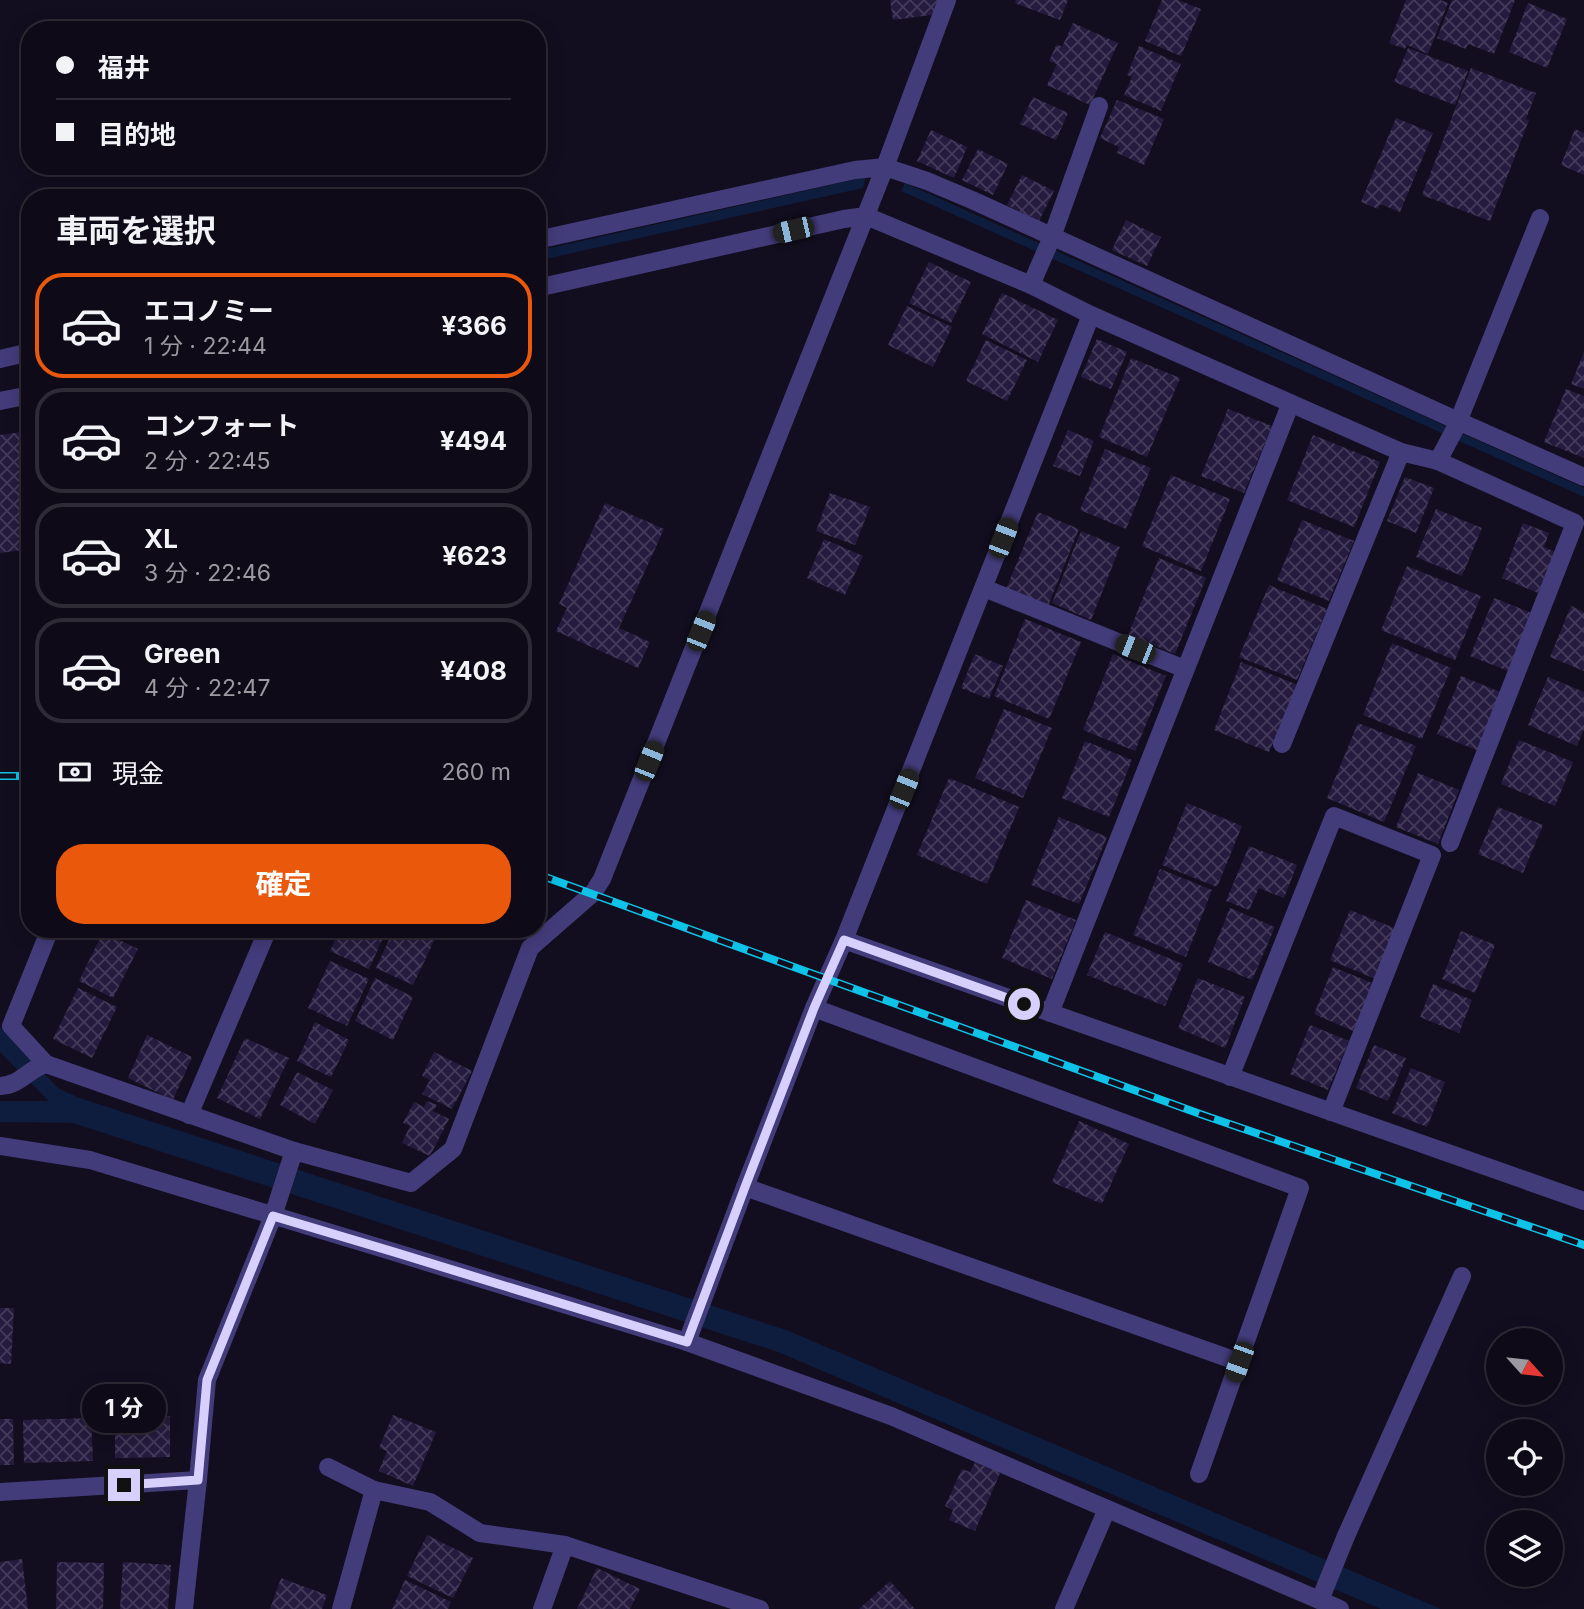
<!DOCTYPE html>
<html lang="ja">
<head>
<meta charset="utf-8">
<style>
  body { margin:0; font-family:Inter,"Noto Sans JP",sans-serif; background:#1c1824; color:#f1f3f6; height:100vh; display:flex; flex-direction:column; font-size:26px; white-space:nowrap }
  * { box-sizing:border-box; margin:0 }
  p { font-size:23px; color:#9b9aa1 }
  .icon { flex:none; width:38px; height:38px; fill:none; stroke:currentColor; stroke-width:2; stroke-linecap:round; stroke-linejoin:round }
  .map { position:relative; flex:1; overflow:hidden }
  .side { position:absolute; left:21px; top:189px; width:525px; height:749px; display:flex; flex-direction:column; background:#0e0a17; border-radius:28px; box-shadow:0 4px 18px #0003,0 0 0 2px #2e2b36 }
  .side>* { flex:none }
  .hud { position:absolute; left:21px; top:21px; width:525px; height:154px; border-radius:28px; box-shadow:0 4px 18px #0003,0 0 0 2px #2e2b36; display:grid; align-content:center; height:154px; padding:0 35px; background:#0e0a17 }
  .needle { width:46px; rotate:117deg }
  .controls { position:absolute; left:1486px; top:1328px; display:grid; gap:14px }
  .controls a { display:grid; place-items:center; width:77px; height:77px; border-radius:50%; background:#0e0a17; box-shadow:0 4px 18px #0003,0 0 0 2px #2e2b36; font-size:35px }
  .end { position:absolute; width:32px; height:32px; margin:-16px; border:9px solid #d7cffc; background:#111; box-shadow:0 0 0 4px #111 }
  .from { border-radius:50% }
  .bubble { position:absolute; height:49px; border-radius:24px; background:#0e0a17; box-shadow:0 4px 18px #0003,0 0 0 2px #2e2b36; font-size:23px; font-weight:700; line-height:49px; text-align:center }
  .car { position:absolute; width:21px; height:42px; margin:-21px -10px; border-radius:9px; box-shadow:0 0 5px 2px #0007; background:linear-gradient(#222 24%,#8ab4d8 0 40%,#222 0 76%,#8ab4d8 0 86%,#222 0) }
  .hud b { display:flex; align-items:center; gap:24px; height:66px; font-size:26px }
  .hud b+b { border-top:2px solid #2e2b36 }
  .hud i { width:18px; height:18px; background:#f1f3f6 }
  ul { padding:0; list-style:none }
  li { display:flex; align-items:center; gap:21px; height:105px; margin:0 14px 10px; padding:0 21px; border:4px solid #2e2b36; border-radius:28px }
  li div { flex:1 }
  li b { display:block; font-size:26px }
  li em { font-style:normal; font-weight:700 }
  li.current { border-color:#ea580c }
  li>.icon { width:63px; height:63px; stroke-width:1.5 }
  h2 { padding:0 35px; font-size:32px; line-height:84px }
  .pay { display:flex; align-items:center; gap:18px; height:77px; padding:0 35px; font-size:26px }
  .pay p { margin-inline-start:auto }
  .button { display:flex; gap:14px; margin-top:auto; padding:14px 35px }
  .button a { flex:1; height:80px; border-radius:28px; background:#ea580c; color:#fff; font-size:28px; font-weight:700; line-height:80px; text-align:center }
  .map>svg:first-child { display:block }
  .water { fill:#0e1c3d }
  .building { fill:url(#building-cross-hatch) }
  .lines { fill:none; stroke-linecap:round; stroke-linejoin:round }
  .lane { stroke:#433c7b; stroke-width:18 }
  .street { stroke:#433c7b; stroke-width:18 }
  .rail-casing { stroke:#0fc2e7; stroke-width:8 }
  .rail { stroke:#120e1f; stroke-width:5; stroke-dasharray:16; stroke-linecap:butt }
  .route { stroke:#d7cffc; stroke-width:9 }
</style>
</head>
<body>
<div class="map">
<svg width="1584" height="1609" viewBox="0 0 1584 1609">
  <defs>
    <pattern id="building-cross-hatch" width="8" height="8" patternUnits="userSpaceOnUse" patternTransform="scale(1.75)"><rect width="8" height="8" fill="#251b3e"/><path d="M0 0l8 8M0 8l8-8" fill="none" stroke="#443b5b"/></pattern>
  </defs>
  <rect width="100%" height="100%" fill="#120e1f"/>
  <!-- water -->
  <g class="water">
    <polygon points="866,177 863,188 537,261 537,251"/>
    <polygon points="905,183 1584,488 1584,497 1315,376 901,191"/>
    <polygon points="0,1027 58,1088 77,1097 789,1331 1441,1609 1381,1609 778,1352 73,1123 0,1122 0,1101 49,1101 0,1052"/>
  </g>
  <!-- building -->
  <g class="building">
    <polygon points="890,0 941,0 938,14 893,20"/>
    <polygon points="1016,0 1068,0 1060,20 1015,3"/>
    <polygon points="1162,0 1178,0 1201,9 1181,56 1145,41"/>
    <polygon points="1406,0 1440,0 1448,3 1428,54 1407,45 1405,49 1389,43"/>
    <polygon points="1452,0 1515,0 1494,54 1468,44 1466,49 1437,38"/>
    <polygon points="1528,3 1567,19 1547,68 1509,52"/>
    <polygon points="1073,23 1118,43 1090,105 1047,85 1057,64 1049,61 1057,44 1062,47"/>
    <polygon points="1139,46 1181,64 1161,111 1124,95 1132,77 1127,75"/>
    <polygon points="1408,48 1468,71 1455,105 1394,82"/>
    <polygon points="1471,68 1536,93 1526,119 1529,120 1490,221 1422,195"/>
    <polygon points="1033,97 1068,113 1056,140 1020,124"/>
    <polygon points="1117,100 1164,119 1144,165 1117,153 1119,147 1100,138"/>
    <polygon points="1396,118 1433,133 1400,212 1380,204 1378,209 1361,202"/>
    <polygon points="1575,129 1584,133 1584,175 1561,165"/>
    <polygon points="931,130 967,147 954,178 917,161"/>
    <polygon points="978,149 1008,164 993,195 962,180"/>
    <polygon points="1022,175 1054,191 1039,221 1007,205"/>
    <polygon points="1126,220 1161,237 1147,266 1112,250"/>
    <polygon points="929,262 971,282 951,323 909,303"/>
    <polygon points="1002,293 1058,320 1038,362 982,334"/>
    <polygon points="907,306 952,327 933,367 888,345"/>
    <polygon points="1097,339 1127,352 1111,389 1081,377"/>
    <polygon points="986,340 1027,360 1007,401 966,381"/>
    <polygon points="1584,352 1584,389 1571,384"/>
    <polygon points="1131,358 1180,378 1147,457 1099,437"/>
    <polygon points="1566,389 1584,396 1584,458 1544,442"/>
    <polygon points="1228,409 1272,426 1244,493 1201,476"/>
    <polygon points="1068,430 1094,441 1080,476 1053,466"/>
    <polygon points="30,431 30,549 0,553 0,435"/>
    <polygon points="1313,435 1380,462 1354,527 1287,500"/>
    <polygon points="1105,449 1151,468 1126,529 1080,510"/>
    <polygon points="1171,475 1230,499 1201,571 1142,546"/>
    <polygon points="1405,477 1434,488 1416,533 1387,521"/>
    <polygon points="830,493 870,507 855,545 816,531"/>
    <polygon points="605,503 664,529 619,628 650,642 638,668 556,631 567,608 559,604"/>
    <polygon points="1436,509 1482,528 1462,576 1416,557"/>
    <polygon points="1038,512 1079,529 1048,606 1006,589"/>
    <polygon points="1302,520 1354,541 1329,601 1277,580"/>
    <polygon points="1523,523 1549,533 1544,547 1555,552 1538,593 1502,578"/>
    <polygon points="1081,531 1120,547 1091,620 1052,603"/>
    <polygon points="824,539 863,556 845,595 807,578"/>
    <polygon points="1159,558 1206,578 1175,654 1128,635"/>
    <polygon points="1407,566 1481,596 1455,660 1381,630"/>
    <polygon points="1269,585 1327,609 1297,680 1239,657"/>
    <polygon points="1494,598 1534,614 1511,672 1470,656"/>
    <polygon points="1571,606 1584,612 1584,671 1550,657"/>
    <polygon points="1025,619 1081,642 1049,719 994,696"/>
    <polygon points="1392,643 1451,668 1422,739 1363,715"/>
    <polygon points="975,654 1003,666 989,699 961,688"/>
    <polygon points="1113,654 1166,676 1135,751 1083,730"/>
    <polygon points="1241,662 1298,685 1269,752 1214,730"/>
    <polygon points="1461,676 1505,694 1481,752 1437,734"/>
    <polygon points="1548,677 1584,692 1584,729 1577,746 1528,725"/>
    <polygon points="1004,709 1052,728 1023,798 975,778"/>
    <polygon points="1358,723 1416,746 1384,822 1327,798"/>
    <polygon points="1519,740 1573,762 1555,806 1501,784"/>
    <polygon points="1085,741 1132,760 1109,817 1062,798"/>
    <polygon points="1418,773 1459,790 1438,844 1396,827"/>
    <polygon points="949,778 1019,807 987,884 917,855"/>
    <polygon points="1187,803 1242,826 1217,887 1162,865"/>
    <polygon points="1498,807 1543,825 1523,873 1478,854"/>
    <polygon points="1059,817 1107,837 1079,904 1031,885"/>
    <polygon points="1249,846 1297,865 1284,898 1259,888 1249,910 1226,901"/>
    <polygon points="1160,869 1212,890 1186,957 1133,935"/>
    <polygon points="1026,900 1076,920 1052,979 1002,958"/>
    <polygon points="1230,908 1275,927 1252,980 1208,962"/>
    <polygon points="1350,910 1399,930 1378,980 1330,960"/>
    <polygon points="340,929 387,929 369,969 330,951"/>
    <polygon points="394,929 415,929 435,939 413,985 376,968"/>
    <polygon points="1461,931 1495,945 1475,993 1442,979"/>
    <polygon points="103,932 138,949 113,998 79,981"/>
    <polygon points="1105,932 1183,964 1165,1006 1087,975"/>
    <polygon points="330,961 369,979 347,1026 308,1008"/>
    <polygon points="1333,967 1377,985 1358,1033 1314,1014"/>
    <polygon points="375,978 413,997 393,1040 355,1021"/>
    <polygon points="1198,978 1245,997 1225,1048 1178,1028"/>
    <polygon points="1433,984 1472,1000 1459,1033 1420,1017"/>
    <polygon points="78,988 117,1007 92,1058 53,1039"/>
    <polygon points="315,1022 349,1040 331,1077 297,1061"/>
    <polygon points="1310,1025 1349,1041 1328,1090 1290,1074"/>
    <polygon points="147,1035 192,1057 173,1100 128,1078"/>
    <polygon points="245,1038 289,1058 260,1119 217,1098"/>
    <polygon points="1374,1045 1406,1058 1388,1101 1356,1088"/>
    <polygon points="434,1052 472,1071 452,1109 422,1094 430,1080 422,1076"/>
    <polygon points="1411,1068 1445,1082 1427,1127 1392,1113"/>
    <polygon points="297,1072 333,1090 315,1124 280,1105"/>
    <polygon points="427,1101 437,1105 433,1111 449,1119 430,1156 402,1143 410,1126 403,1123 414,1102 424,1107"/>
    <polygon points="1079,1121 1129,1144 1102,1204 1052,1182"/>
    <polygon points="0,1308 14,1308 11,1364 0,1363"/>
    <polygon points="393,1415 436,1432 413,1486 379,1471 387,1451 379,1448"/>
    <polygon points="170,1416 170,1457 115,1458 115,1417"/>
    <polygon points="91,1418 93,1461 24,1463 23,1420"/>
    <polygon points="0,1419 13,1419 14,1465 0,1465"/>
    <polygon points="976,1460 1001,1471 975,1531 949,1520 953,1510 945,1506 962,1469 970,1472"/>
    <polygon points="427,1535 473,1558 453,1598 407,1576"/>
    <polygon points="22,1559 28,1609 0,1609 0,1562"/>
    <polygon points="57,1562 104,1563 103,1609 56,1609"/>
    <polygon points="123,1562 171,1565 168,1609 120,1609"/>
    <polygon points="597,1568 640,1589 630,1609 577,1609"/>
    <polygon points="281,1578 327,1595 322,1609 270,1609"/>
    <polygon points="405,1580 451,1602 448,1609 392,1609"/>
    <polygon points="890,1581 915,1609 859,1609"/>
  </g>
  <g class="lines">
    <!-- lane -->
    <g class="lane">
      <polyline points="46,1064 11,1026 50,929"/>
      <polyline points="189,1115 268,929"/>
      <polyline points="328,1467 374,1490"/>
      <polyline points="1346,1536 1462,1276"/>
      <polyline points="341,1609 374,1490 430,1502 480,1533 565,1545"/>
    </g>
    <!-- street -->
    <g class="street">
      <polyline points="537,240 855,170 885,167 927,181 972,200 1458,421 1584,477"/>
      <polyline points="1031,285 1052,237 1099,106"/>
      <polyline points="537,288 844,219 866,216 1031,285 1091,315 1401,452 1438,461 1575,523 1450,843"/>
      <polyline points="0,359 30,352"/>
      <polyline points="0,401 30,395"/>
      <polyline points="1438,461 1456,427 1540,218"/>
      <polyline points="984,588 1185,669"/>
      <polyline points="1282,744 1401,452"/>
      <polyline points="844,940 1584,1201"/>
      <polyline points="814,1008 1300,1188 1199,1474"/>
      <polyline points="1050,1013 1290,405"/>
      <polyline points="1230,1077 1334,816 1432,855 1331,1112"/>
      <path d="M0,1086C21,1085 28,1069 46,1064L294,1151"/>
      <polyline points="0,1146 90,1160 394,1252 687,1342 891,1416 1340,1609"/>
      <polyline points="745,1187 1239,1362"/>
      <polyline points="687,1342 745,1187 814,1008 844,940 1091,315"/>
      <polyline points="0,1492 198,1480"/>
      <polyline points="1320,1600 1346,1536"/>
      <polyline points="184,1609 198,1480 207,1380 273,1216 294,1151 411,1183 453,1149 530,948 593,893 602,879 885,167 947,0"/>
      <polyline points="542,1609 565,1545 760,1609"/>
      <polyline points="1064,1609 1107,1509"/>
    </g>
    <!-- rail casing -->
    <g class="rail-casing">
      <g id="rail">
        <polyline points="0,776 30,776"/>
        <polyline points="537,874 1203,1115 1584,1245"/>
      </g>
    </g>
    <!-- rail -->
    <use href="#rail" class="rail"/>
  </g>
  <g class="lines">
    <!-- route -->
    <polyline class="route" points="124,1485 198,1480 207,1380 273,1216 394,1252 687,1342 745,1187 814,1008 844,940 1024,1004"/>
  </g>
</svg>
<div class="controls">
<a><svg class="needle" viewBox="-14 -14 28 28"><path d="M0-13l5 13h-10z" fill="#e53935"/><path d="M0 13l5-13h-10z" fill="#9b9aa1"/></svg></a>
<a><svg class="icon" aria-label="locate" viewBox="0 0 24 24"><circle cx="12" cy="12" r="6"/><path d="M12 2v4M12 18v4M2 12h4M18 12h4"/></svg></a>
<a><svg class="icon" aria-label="layers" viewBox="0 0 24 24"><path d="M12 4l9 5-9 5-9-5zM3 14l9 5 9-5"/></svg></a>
</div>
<i class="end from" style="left:1024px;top:1004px"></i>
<i class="end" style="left:124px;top:1485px"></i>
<div class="bubble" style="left:82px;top:1384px;width:84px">1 分</div>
<i class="car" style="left:793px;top:230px;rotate:257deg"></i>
<i class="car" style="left:1003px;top:538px;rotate:21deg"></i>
<i class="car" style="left:701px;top:631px;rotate:22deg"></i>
<i class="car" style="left:1135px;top:649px;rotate:292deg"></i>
<i class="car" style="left:649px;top:761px;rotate:22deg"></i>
<i class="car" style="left:904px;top:789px;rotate:22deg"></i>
<i class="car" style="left:1239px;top:1362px;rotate:200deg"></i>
<div class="hud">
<b><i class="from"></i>福井</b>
<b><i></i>目的地</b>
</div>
<section class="side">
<h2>車両を選択</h2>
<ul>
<li class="current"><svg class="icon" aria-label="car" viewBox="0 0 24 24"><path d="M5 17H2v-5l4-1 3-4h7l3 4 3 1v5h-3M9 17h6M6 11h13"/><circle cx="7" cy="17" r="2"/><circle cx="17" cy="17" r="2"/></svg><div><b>エコノミー</b><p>1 分 · 22:44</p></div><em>¥366</em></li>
<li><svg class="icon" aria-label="car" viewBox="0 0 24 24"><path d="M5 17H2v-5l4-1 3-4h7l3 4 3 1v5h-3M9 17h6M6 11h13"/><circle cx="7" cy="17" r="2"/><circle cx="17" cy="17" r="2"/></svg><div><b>コンフォート</b><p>2 分 · 22:45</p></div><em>¥494</em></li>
<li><svg class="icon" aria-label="car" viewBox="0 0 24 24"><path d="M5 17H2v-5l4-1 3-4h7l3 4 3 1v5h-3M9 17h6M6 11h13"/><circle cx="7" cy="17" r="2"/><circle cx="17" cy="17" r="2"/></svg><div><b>XL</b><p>3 分 · 22:46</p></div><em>¥623</em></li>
<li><svg class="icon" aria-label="car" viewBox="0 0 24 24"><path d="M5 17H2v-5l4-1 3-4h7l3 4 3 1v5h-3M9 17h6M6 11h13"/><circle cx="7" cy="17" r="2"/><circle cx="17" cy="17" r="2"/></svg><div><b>Green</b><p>4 分 · 22:47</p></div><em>¥408</em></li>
</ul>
<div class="pay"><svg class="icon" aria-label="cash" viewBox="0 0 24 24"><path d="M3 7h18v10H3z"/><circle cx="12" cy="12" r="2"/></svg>現金<p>260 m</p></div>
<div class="button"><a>確定</a></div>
</section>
</div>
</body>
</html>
